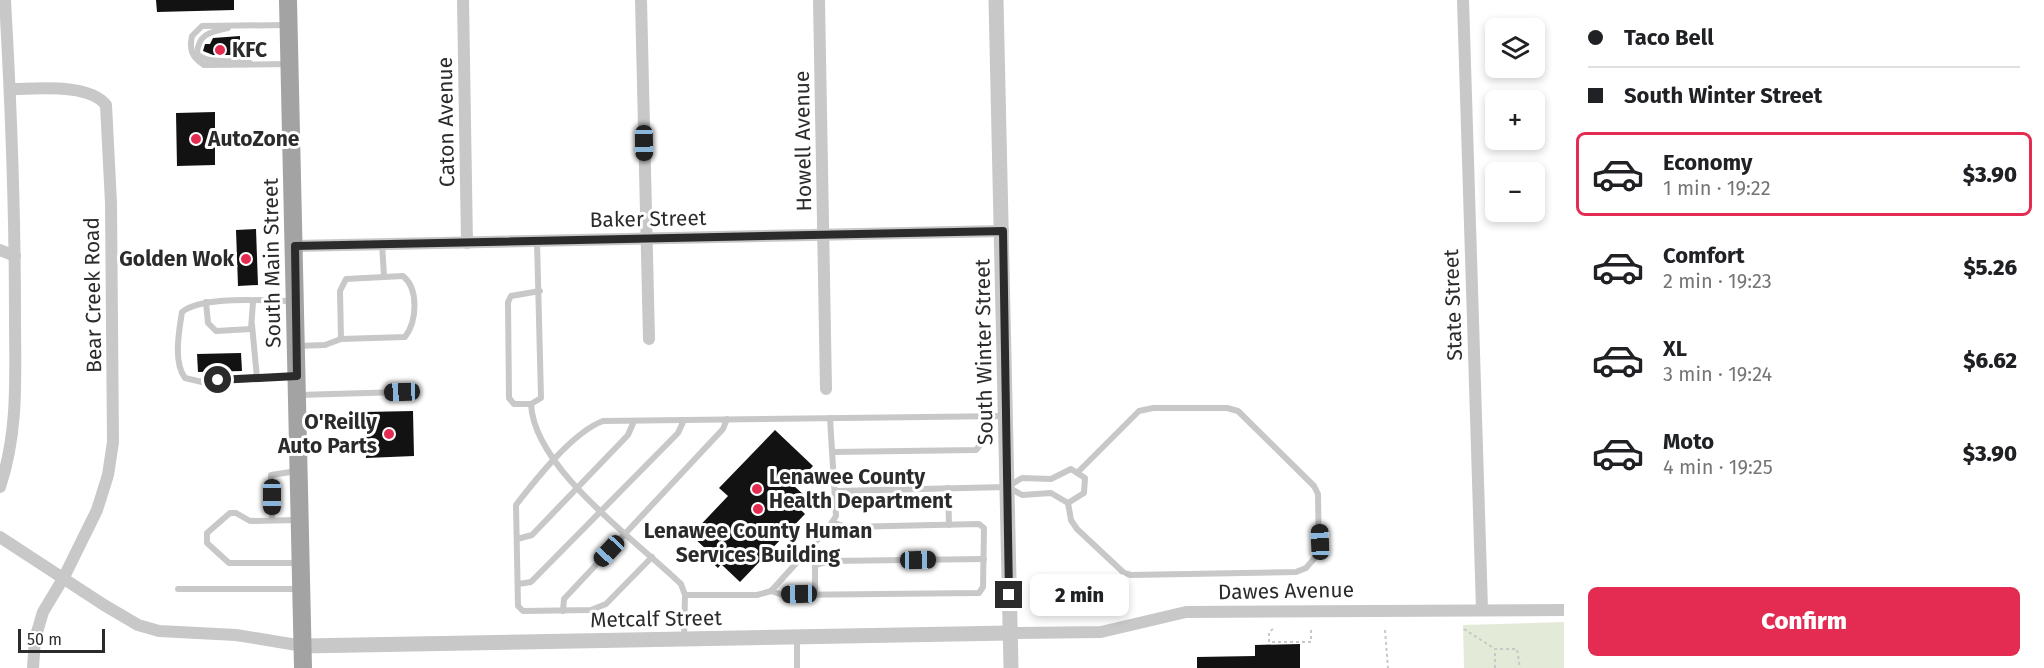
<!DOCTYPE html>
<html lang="en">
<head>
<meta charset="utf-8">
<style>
  body { margin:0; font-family:"Fira Sans",sans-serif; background:#f2f2f2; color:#202124; height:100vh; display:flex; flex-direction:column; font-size:22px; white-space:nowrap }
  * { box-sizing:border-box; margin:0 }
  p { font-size:20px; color:#757577 }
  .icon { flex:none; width:33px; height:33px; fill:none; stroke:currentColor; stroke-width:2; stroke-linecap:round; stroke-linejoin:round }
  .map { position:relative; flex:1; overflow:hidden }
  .drawer { display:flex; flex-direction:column; background:#fff; width:480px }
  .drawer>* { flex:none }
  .guide { display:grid; align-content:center; height:132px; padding:0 24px; background:#fff }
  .buttons { position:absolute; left:1485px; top:18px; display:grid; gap:12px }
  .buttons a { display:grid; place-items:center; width:60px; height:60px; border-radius:9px; background:#fff; box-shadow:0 3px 9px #0003; font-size:30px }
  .scale { position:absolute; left:18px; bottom:15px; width:87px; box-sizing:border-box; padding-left:6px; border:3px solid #2b2b2b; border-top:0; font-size:16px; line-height:21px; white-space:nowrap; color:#2b2b2b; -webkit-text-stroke:4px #fff; paint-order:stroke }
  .end { position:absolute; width:27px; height:27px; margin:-14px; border:8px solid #2b2b2b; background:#fff; box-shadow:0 0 0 3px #fff }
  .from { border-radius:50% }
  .bubble { position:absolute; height:42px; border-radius:9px; background:#fff; box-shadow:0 3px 9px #0003; font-size:20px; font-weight:800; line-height:42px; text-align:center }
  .car { position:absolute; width:18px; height:36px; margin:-18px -9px; border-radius:8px; box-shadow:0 0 4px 2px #0007; background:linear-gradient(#222 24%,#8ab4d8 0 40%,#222 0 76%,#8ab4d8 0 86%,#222 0) }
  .guide b { display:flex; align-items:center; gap:21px; height:57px; font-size:22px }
  .guide b+b { border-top:2px solid #e0e0e0 }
  .guide i { width:15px; height:15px; background:#202124 }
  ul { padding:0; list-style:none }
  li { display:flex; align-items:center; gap:18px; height:84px; margin:0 12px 9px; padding:0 12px; border:3px solid transparent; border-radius:9px }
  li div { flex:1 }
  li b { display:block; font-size:22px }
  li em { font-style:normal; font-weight:800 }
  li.selected { border-color:#e42c53 }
  li>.icon { width:54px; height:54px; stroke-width:1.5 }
  .primary-button { display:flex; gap:12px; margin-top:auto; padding:12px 24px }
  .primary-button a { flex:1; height:69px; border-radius:9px; background:#e42c53; color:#fff; font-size:24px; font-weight:800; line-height:69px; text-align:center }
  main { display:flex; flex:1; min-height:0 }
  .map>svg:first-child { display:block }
  .green { fill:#e4ead8 }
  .building { fill:#121212 }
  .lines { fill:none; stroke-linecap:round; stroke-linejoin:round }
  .path { stroke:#c8c8c8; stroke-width:2; stroke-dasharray:3 3; stroke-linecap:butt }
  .service { stroke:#c8c8c8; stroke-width:6 }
  .minor { stroke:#c8c8c8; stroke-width:12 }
  .tertiary { stroke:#c8c8c8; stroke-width:15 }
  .primary { stroke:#a3a3a3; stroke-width:18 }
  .route { stroke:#2b2b2b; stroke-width:8 }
  .poi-dot { fill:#e42c53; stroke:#fff; stroke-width:2 }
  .labels { text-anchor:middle; stroke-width:6; stroke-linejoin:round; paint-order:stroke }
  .poi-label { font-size:21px; font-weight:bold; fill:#2b2b2b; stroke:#fff; text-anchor:start }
  .street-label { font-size:21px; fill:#2b2b2b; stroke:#fff }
</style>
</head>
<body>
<main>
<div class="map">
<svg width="1564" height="668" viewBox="0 0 1564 668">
  <rect width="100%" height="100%" fill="#fff"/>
  <!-- green -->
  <polygon class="green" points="1564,622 1564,668 1464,668 1463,625"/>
  <!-- building -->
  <g class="building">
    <polygon points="156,0 234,0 234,10 157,12"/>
    <polygon points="240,36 240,55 213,55 203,51 205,44 210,44 213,38"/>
    <polygon points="215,112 215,165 177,166 176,113"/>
    <polygon points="256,229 258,285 238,286 236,230"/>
    <polygon points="241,353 242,371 198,372 197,354"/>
    <polygon points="413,411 414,456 366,458 364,412"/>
    <polygon points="775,430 813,466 794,486 804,495 795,504 805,514 740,582 721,564 718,568 706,557 710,553 691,535 728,496 719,488"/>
    <polygon points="1300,644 1300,668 1197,668 1197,657 1255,656 1255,645"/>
  </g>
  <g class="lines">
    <!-- path -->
    <g class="path">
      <polyline points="1273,629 1269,632 1269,642 1311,642 1311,629"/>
      <polyline points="1464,629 1495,649 1517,649 1520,668"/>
      <polyline points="1385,630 1388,668"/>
      <polyline points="1495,668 1495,649"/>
    </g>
    <!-- service -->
    <g class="service">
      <path d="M286,25L202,26L192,36C189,50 192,57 204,65L288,64"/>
      <path d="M228,28C210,32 198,34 197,54C210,66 234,58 250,63"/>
      <path d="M537,241L541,398L531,404C534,469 637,541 681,584L685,595L684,638"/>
      <polyline points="382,244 384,276"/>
      <path d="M292,301C265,301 203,295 182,312C179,331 173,362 185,378L202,382L293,376"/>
      <polyline points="206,302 208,323 216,331 251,329 253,302"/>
      <polyline points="252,325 257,378"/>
      <path d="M297,346L325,345L341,339L405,337C417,321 419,289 403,276L346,279L340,291L341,339"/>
      <polyline points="298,395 402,392"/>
      <polyline points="531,404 514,404 509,398 508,302 511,296 540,291"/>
      <polyline points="832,452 976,450 981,444 983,416"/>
      <polyline points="948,488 949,525"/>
      <polyline points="835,491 1007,487 1022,478 1051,479 1071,469 1085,478 1084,493 1068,503 1051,493 1022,495 1008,487"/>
      <polyline points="1068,503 1071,520 1077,529 1124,573 1131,575 1296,572 1306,568 1319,553 1318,494 1314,486 1238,411 1227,408 1153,408 1139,411 1078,472"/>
      <polyline points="272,520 271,475 297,471"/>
      <polyline points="298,520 250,521 236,513 230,513 207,533 207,543 229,563 298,563"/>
      <polyline points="517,539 532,535 628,435 634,421"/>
      <polyline points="806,552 815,565 815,594"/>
      <path d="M652,557L606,604L591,610L523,611L518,606L516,505C536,479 573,432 603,421L1005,416"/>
      <polyline points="815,565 830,561 984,559"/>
      <polyline points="518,584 531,582 678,433 684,420"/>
      <polyline points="178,589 298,589"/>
      <polyline points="771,591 783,595 979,593 983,587 984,528 979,524 846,527 832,522"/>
      <polyline points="685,595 757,595 771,591 829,527 836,516 830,418"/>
      <polyline points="563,611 564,599 723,429 727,419"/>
      <polyline points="797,638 797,668"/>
    </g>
    <!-- minor -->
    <g class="minor">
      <polyline points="463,0 467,243"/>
      <polyline points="641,0 649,339"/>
      <polyline points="819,0 826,389"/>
      <polyline points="1463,0 1482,609"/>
      <path d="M10,89C37,89 89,83 106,105L111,203L113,442L108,475L97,510L64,577L43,612L35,639L33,668"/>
      <polyline points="295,246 1003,231"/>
      <polyline points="0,250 15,256"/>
      <path d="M0,487C19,430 15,374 15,315C15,210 11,105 5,0"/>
      <polyline points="0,537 104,605 138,625 159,631 236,635 303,646"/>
      <polyline points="1010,633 1101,632 1186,612 1564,610"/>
    </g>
    <!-- tertiary -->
    <g class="tertiary">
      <polyline points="996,0 1011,668"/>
      <polyline points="303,646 1010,633"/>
    </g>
    <!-- primary -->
    <polyline class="primary" points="288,0 303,668"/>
  </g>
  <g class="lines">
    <!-- route -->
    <polyline class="route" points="218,380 297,376 295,246 1003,231 1009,595"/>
  </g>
  <!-- markers -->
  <g class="poi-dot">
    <circle cx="220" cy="50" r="6"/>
    <circle cx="196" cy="139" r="6"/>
    <circle cx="246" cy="259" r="6"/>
    <circle cx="389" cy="434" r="6"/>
    <circle cx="757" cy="489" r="6"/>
    <circle cx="758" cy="509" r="6"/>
  </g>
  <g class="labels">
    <!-- poi labels -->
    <g class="poi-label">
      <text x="232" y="57">KFC</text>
      <text x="208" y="146">AutoZone</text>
      <text x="234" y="266" text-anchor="end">Golden Wok</text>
      <text x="377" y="429" text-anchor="end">O'Reilly<tspan x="377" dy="24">Auto Parts</tspan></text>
      <text x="769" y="484">Lenawee County<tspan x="769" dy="24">Health Department</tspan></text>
      <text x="758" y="538" text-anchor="middle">Lenawee County Human<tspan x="758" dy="24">Services Building</tspan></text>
    </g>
    <!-- street labels -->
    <g class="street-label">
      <text transform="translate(446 122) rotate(-91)" y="7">Caton Avenue</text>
      <text transform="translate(803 141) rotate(-91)" y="7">Howell Avenue</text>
      <text transform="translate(648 219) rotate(-1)" y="7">Baker Street</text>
      <text transform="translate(272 263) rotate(-91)" y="7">South Main Street</text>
      <text transform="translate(93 295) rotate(-91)" y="7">Bear Creek Road</text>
      <text transform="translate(1453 305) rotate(-92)" y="7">State Street</text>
      <text transform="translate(984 352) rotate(-91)" y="7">South Winter Street</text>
      <text transform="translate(1286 591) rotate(-1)" y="7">Dawes Avenue</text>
      <text transform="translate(656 619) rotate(-1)" y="7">Metcalf Street</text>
    </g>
  </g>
</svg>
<div class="buttons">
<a><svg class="icon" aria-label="layers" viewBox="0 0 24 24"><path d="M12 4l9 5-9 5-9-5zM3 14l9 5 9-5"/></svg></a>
<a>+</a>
<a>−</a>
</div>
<div class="scale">50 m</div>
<i class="end from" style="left:218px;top:380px"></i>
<i class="end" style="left:1009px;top:595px"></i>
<div class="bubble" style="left:1030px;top:574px;width:99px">2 min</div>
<i class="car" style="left:644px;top:143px;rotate:179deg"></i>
<i class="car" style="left:402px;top:392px;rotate:268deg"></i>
<i class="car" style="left:272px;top:497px;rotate:180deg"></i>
<i class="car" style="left:1320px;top:542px;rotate:358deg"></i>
<i class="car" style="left:609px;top:551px;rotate:223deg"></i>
<i class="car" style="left:918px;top:560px;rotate:89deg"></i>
<i class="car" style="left:799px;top:594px;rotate:269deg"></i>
</div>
<section class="drawer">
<div class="guide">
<b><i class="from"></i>Taco Bell</b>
<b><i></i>South Winter Street</b>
</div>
<ul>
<li class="selected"><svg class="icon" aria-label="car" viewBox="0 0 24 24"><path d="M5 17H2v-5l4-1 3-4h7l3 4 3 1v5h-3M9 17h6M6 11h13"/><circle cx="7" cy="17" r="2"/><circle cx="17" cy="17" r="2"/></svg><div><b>Economy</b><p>1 min · 19:22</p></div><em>$3.90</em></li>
<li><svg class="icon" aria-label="car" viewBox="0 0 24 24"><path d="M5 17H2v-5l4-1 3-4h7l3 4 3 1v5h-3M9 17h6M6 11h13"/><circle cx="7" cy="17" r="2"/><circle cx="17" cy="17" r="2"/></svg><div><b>Comfort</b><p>2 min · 19:23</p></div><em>$5.26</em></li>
<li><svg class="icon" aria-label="car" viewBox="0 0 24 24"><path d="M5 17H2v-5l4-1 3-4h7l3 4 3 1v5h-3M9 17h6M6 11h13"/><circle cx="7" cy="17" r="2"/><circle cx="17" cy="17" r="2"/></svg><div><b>XL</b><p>3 min · 19:24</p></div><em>$6.62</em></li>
<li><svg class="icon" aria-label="car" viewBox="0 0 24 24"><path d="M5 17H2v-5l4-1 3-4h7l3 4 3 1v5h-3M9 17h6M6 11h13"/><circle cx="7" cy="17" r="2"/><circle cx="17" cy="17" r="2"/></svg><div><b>Moto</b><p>4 min · 19:25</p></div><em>$3.90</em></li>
</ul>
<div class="primary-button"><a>Confirm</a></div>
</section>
</main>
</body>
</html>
